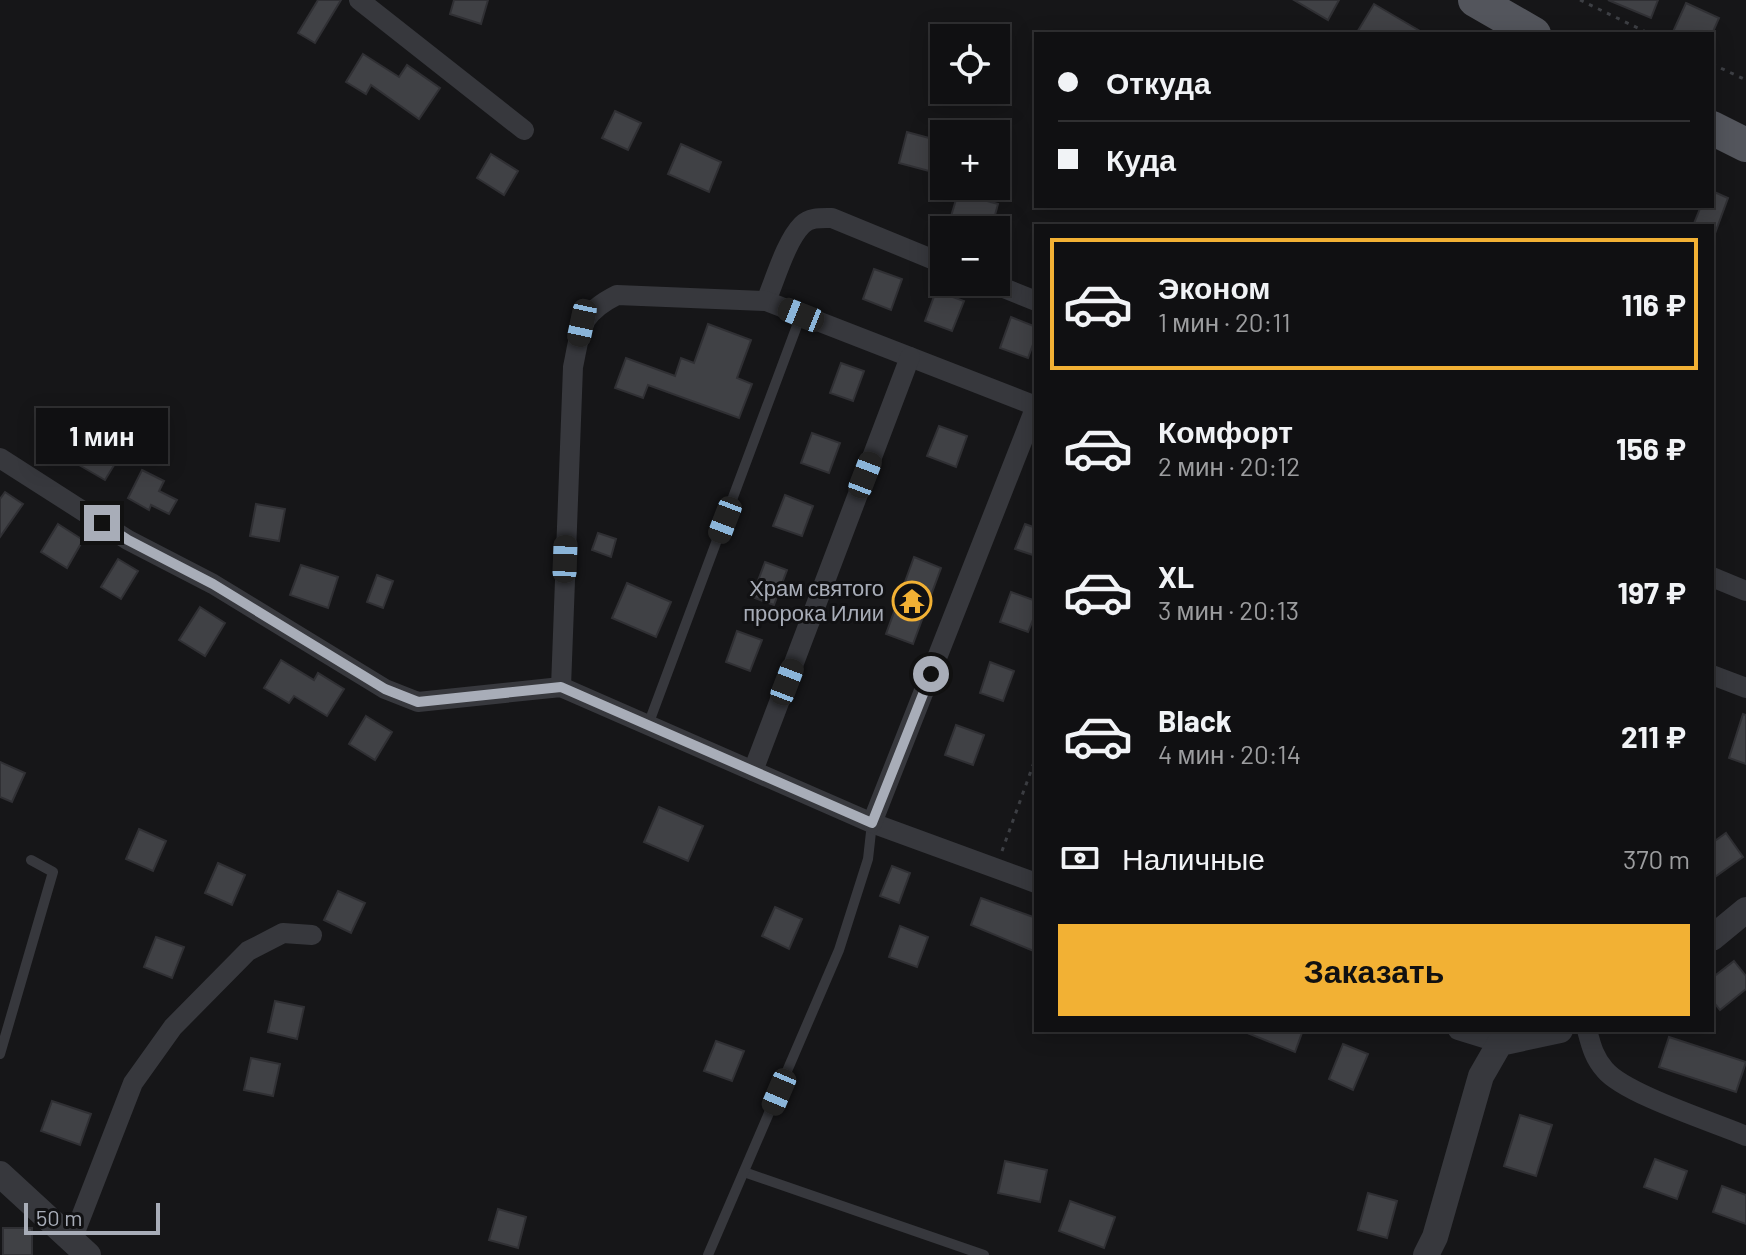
<!DOCTYPE html>
<html lang="ru">
<head>
<meta charset="utf-8">
<style>
  body { margin:0; font-family:Barlow,sans-serif; background:#19191b; color:#f1f3f6; height:100vh; display:flex; flex-direction:column; font-size:30px; white-space:nowrap }
  * { box-sizing:border-box; margin:0 }
  p { font-size:26px; color:#9c9d9f }
  .icon { flex:none; width:44px; height:44px; fill:none; stroke:currentColor; stroke-width:2; stroke-linecap:round; stroke-linejoin:round }
  .map { position:relative; flex:1; overflow:hidden }
  .sheet { position:absolute; left:1034px; top:224px; width:680px; height:808px; display:flex; flex-direction:column; background:#101012; border-radius:0px; box-shadow:0 4px 20px #0003,0 0 0 2px #303032 }
  .sheet>* { flex:none }
  .top-card { position:absolute; left:1034px; top:32px; width:680px; height:176px; border-radius:0px; box-shadow:0 4px 20px #0003,0 0 0 2px #303032; display:grid; align-content:center; height:176px; padding:0 24px; background:#101012 }
  .controls { position:absolute; left:930px; top:24px; display:grid; gap:16px }
  .controls a { display:grid; place-items:center; width:80px; height:80px; border-radius:0px; background:#101012; box-shadow:0 4px 20px #0003,0 0 0 2px #303032; font-size:40px }
  .scale { position:absolute; left:24px; bottom:20px; width:136px; box-sizing:border-box; padding-left:8px; border:4px solid #a8adb8; border-top:0; font-size:22px; line-height:28px; white-space:nowrap; color:#a8adb8; -webkit-text-stroke:6px #111113; paint-order:stroke }
  .end { position:absolute; width:36px; height:36px; margin:-18px; border:10px solid #a8adb8; background:#111; box-shadow:0 0 0 4px #111 }
  .from { border-radius:50% }
  .bubble { position:absolute; height:56px; border-radius:0px; background:#101012; box-shadow:0 4px 20px #0003,0 0 0 2px #303032; font-size:26px; font-weight:700; line-height:56px; text-align:center }
  .car { position:absolute; width:24px; height:48px; margin:-24px -12px; border-radius:10px; box-shadow:0 0 6px 2px #0007; background:linear-gradient(#222 24%,#8ab4d8 0 40%,#222 0 76%,#8ab4d8 0 86%,#222 0) }
  .top-card b { display:flex; align-items:center; gap:28px; height:76px; font-size:30px }
  .top-card b+b { border-top:2px solid #303032 }
  .top-card i { width:20px; height:20px; background:#f1f3f6 }
  ul { padding:14px 0 0; list-style:none }
  li { display:flex; align-items:center; gap:24px; height:132px; margin:0 16px 12px; padding:0 8px; border:4px solid transparent; border-radius:0px }
  li div { flex:1 }
  li b { display:block; font-size:30px }
  li em { font-style:normal; font-weight:700 }
  li.on { border-color:#f2b134 }
  li>.icon { width:72px; height:72px; stroke-width:1.5 }
  .pay { display:flex; align-items:center; gap:20px; height:88px; padding:0 24px; font-size:30px }
  .pay p { margin-inline-start:auto }
  .button { display:flex; gap:16px; margin-top:auto; padding:16px 24px }
  .button a { flex:1; height:92px; border-radius:0px; background:#f2b134; color:#111; font-size:32px; font-weight:700; line-height:92px; text-align:center }
  .map>svg:first-child { display:block }
  .building { fill:#404145; stroke:#303034; stroke-width:2 }
  .lines { fill:none; stroke-linecap:round; stroke-linejoin:round }
  .path { stroke:#3d3f44; stroke-width:3; stroke-dasharray:4 6; stroke-linecap:butt }
  .service { stroke:#37383d; stroke-width:10 }
  .minor { stroke:#37383d; stroke-width:20 }
  .tertiary { stroke:#37383d; stroke-width:26 }
  .primary { stroke:#53555c; stroke-width:34 }
  .route { stroke:#a8adb8; stroke-width:10 }
  .labels { text-anchor:middle; stroke-width:6; stroke-linejoin:round; paint-order:stroke }
  .poi-label { font-size:22px; fill:#a8adb8; stroke:#111113; text-anchor:end }
</style>
</head>
<body>
<div class="map">
<svg width="1746" height="1255" viewBox="0 0 1746 1255">
  <rect width="100%" height="100%" fill="#161618"/>
  <!-- building -->
  <g class="building">
    <polygon points="318,0 341,0 315,43 298,33"/>
    <polygon points="454,0 488,0 481,24 450,14"/>
    <polygon points="1294,0 1339,0 1328,20"/>
    <polygon points="1608,0 1658,0 1651,18"/>
    <polygon points="1686,3 1719,18 1712,34 1672,34"/>
    <polygon points="1374,4 1425,34 1356,34"/>
    <polygon points="363,54 399,77 407,65 440,88 419,119 371,85 366,94 346,82"/>
    <polygon points="615,111 641,123 628,150 602,138"/>
    <polygon points="907,132 944,142 944,175 899,163"/>
    <polygon points="681,144 721,162 709,192 668,174"/>
    <polygon points="491,154 518,171 504,195 477,178"/>
    <polygon points="1712,191 1728,198 1714,236 1712,226 1693,226 1701,206 1712,206"/>
    <polygon points="958,193 998,204 991,230 973,230 949,223"/>
    <polygon points="874,269 902,279 891,310 863,299"/>
    <polygon points="936,291 964,301 952,331 925,321"/>
    <polygon points="1011,317 1036,327 1036,336 1028,358 1000,348"/>
    <polygon points="708,324 751,340 737,378 752,384 739,418 648,385 643,398 615,388 626,358 675,376 681,358 694,363"/>
    <polygon points="841,363 864,371 853,401 830,393"/>
    <polygon points="939,426 967,436 956,467 927,456"/>
    <polygon points="812,433 840,443 829,473 801,463"/>
    <polygon points="96,437 122,452 105,480 79,465"/>
    <polygon points="142,470 164,481 159,491 177,500 169,514 151,505 149,510 128,498"/>
    <polygon points="5,492 23,504 0,537 0,499"/>
    <polygon points="785,495 813,506 802,536 773,526"/>
    <polygon points="256,504 285,509 279,541 250,536"/>
    <polygon points="58,524 83,540 67,568 41,552"/>
    <polygon points="1025,524 1036,528 1036,556 1015,549"/>
    <polygon points="598,533 616,539 611,557 592,550"/>
    <polygon points="914,557 941,568 913,644 886,634"/>
    <polygon points="118,559 138,571 121,599 101,587"/>
    <polygon points="765,562 787,570 774,605 752,597"/>
    <polygon points="301,565 338,577 328,608 290,595"/>
    <polygon points="377,575 393,581 383,608 367,602"/>
    <polygon points="627,583 671,602 656,637 612,618"/>
    <polygon points="1011,592 1036,601 1036,612 1028,632 1000,622"/>
    <polygon points="200,607 225,623 205,656 179,640"/>
    <polygon points="737,631 762,640 750,671 726,662"/>
    <polygon points="281,660 314,680 318,673 344,689 327,716 294,696 289,703 264,688"/>
    <polygon points="990,662 1014,671 1003,701 980,693"/>
    <polygon points="1743,714 1746,715 1746,764 1729,758"/>
    <polygon points="366,716 392,732 375,760 349,744"/>
    <polygon points="956,725 984,735 973,765 945,755"/>
    <polygon points="0,762 25,773 12,802 0,797"/>
    <polygon points="659,807 703,826 688,861 644,842"/>
    <polygon points="139,829 166,841 153,871 126,859"/>
    <polygon points="1726,833 1743,857 1712,879 1712,843"/>
    <polygon points="218,863 245,875 232,905 205,893"/>
    <polygon points="892,866 910,873 899,903 880,896"/>
    <polygon points="338,891 365,903 351,933 324,920"/>
    <polygon points="981,898 1036,918 1036,952 971,925"/>
    <polygon points="775,907 802,919 789,949 762,936"/>
    <polygon points="900,926 928,937 917,967 889,957"/>
    <polygon points="156,937 184,947 172,978 144,967"/>
    <polygon points="1734,961 1746,976 1746,989 1720,1010 1712,1000 1712,978"/>
    <polygon points="275,1001 304,1007 297,1039 268,1032"/>
    <polygon points="1240,1030 1303,1030 1295,1052"/>
    <polygon points="1669,1037 1746,1062 1736,1092 1659,1067"/>
    <polygon points="716,1041 744,1051 732,1081 704,1071"/>
    <polygon points="1343,1044 1368,1054 1353,1090 1329,1079"/>
    <polygon points="251,1058 280,1064 273,1096 244,1090"/>
    <polygon points="52,1101 91,1114 80,1145 41,1131"/>
    <polygon points="1520,1115 1552,1125 1536,1176 1504,1166"/>
    <polygon points="1655,1159 1687,1171 1677,1199 1644,1187"/>
    <polygon points="1005,1161 1047,1170 1040,1202 998,1193"/>
    <polygon points="1722,1186 1746,1195 1746,1224 1713,1212"/>
    <polygon points="1368,1193 1397,1201 1387,1238 1358,1230"/>
    <polygon points="1070,1201 1115,1217 1104,1248 1059,1231"/>
    <polygon points="498,1209 526,1217 518,1248 489,1240"/>
    <rect x="3" y="1228" width="29" height="27"/>
  </g>
  <g class="lines">
    <!-- path -->
    <g class="path">
      <polyline points="1580,0 1650,34"/>
      <polyline points="1712,64 1746,80"/>
      <polyline points="1002,851 1036,757"/>
    </g>
    <!-- service -->
    <g class="service">
      <polyline points="648,725 801,315"/>
      <polyline points="0,1054 53,872 31,860"/>
      <polyline points="744,1172 984,1255"/>
      <polyline points="708,1255 839,950 868,859 872,823"/>
    </g>
    <!-- minor -->
    <g class="minor">
      <polyline points="359,0 524,130"/>
      <polyline points="989,282 1036,301"/>
      <path d="M766,301C775,280 786,241 802,225C810,217 821,218 832,218L944,264"/>
      <polyline points="0,458 128,540 213,584 385,689 418,702 561,687 872,823 1036,883"/>
      <polyline points="1712,577 1746,591"/>
      <polyline points="1712,675 1746,688"/>
      <path d="M561,687L573,367C581,329 579,314 617,295L766,301L1036,406L872,823"/>
      <polyline points="753,771 910,357"/>
      <polyline points="1458,1030 1500,1043"/>
      <path d="M1587,1030C1591,1045 1594,1058 1605,1070C1625,1094 1713,1122 1746,1136"/>
      <polyline points="72,1240 133,1083 173,1027 248,951 283,933 312,935"/>
    </g>
    <!-- tertiary -->
    <g class="tertiary">
      <polyline points="1712,938 1746,910"/>
      <polyline points="0,1174 88,1255"/>
      <polyline points="1426,1255 1435,1237 1481,1076 1500,1043 1560,1030"/>
    </g>
    <!-- primary -->
    <g class="primary">
      <polyline points="1475,0 1534,34"/>
      <polyline points="1712,128 1746,145"/>
    </g>
  </g>
  <g class="lines">
    <!-- route -->
    <polyline class="route" points="102,523 128,540 213,584 385,689 418,702 561,687 872,823 931,674"/>
  </g>
  <!-- icons -->
  <defs>
    <g id="temple-ring" transform="scale(2)"><circle r="9.5" fill="#111113" stroke="#f2b134" stroke-width="1.5"/><path d="M0-6L5-2H3V0L6.5 2.5H4V6H1.5V3h-3V6H-4V2.5H-6.5L-3 0V-2H-5Z" fill="#f2b134"/></g>
  </defs>
  <g fill-rule="evenodd">
    <use href="#temple-ring" x="912" y="601"/>
  </g>
  <g class="labels">
    <!-- poi labels -->
    <g class="poi-label">
      <text x="884" y="596">Храм святого<tspan x="884" dy="25">пророка Илии</tspan></text>
    </g>
  </g>
</svg>
<div class="controls">
<a><svg class="icon" aria-label="locate" viewBox="0 0 24 24"><circle cx="12" cy="12" r="6"/><path d="M12 2v4M12 18v4M2 12h4M18 12h4"/></svg></a>
<a>+</a>
<a>−</a>
</div>
<div class="scale">50 m</div>
<i class="end from" style="left:931px;top:674px"></i>
<i class="end" style="left:102px;top:523px"></i>
<div class="bubble" style="left:36px;top:408px;width:132px">1 мин</div>
<i class="car" style="left:801px;top:315px;rotate:292deg"></i>
<i class="car" style="left:582px;top:323px;rotate:192deg"></i>
<i class="car" style="left:865px;top:475px;rotate:21deg"></i>
<i class="car" style="left:725px;top:520px;rotate:201deg"></i>
<i class="car" style="left:565px;top:559px;rotate:2deg"></i>
<i class="car" style="left:787px;top:682px;rotate:21deg"></i>
<i class="car" style="left:779px;top:1092px;rotate:203deg"></i>
<div class="top-card">
<b><i class="from"></i>Откуда</b>
<b><i></i>Куда</b>
</div>
<section class="sheet">
<ul>
<li class="on"><svg class="icon" aria-label="car" viewBox="0 0 24 24"><path d="M5 17H2v-5l4-1 3-4h7l3 4 3 1v5h-3M9 17h6M6 11h13"/><circle cx="7" cy="17" r="2"/><circle cx="17" cy="17" r="2"/></svg><div><b>Эконом</b><p>1 мин · 20:11</p></div><em>116 ₽</em></li>
<li><svg class="icon" aria-label="car" viewBox="0 0 24 24"><path d="M5 17H2v-5l4-1 3-4h7l3 4 3 1v5h-3M9 17h6M6 11h13"/><circle cx="7" cy="17" r="2"/><circle cx="17" cy="17" r="2"/></svg><div><b>Комфорт</b><p>2 мин · 20:12</p></div><em>156 ₽</em></li>
<li><svg class="icon" aria-label="car" viewBox="0 0 24 24"><path d="M5 17H2v-5l4-1 3-4h7l3 4 3 1v5h-3M9 17h6M6 11h13"/><circle cx="7" cy="17" r="2"/><circle cx="17" cy="17" r="2"/></svg><div><b>XL</b><p>3 мин · 20:13</p></div><em>197 ₽</em></li>
<li><svg class="icon" aria-label="car" viewBox="0 0 24 24"><path d="M5 17H2v-5l4-1 3-4h7l3 4 3 1v5h-3M9 17h6M6 11h13"/><circle cx="7" cy="17" r="2"/><circle cx="17" cy="17" r="2"/></svg><div><b>Black</b><p>4 мин · 20:14</p></div><em>211 ₽</em></li>
</ul>
<div class="pay"><svg class="icon" aria-label="cash" viewBox="0 0 24 24"><path d="M3 7h18v10H3z"/><circle cx="12" cy="12" r="2"/></svg>Наличные<p>370 m</p></div>
<div class="button"><a>Заказать</a></div>
</section>
</div>
</body>
</html>
